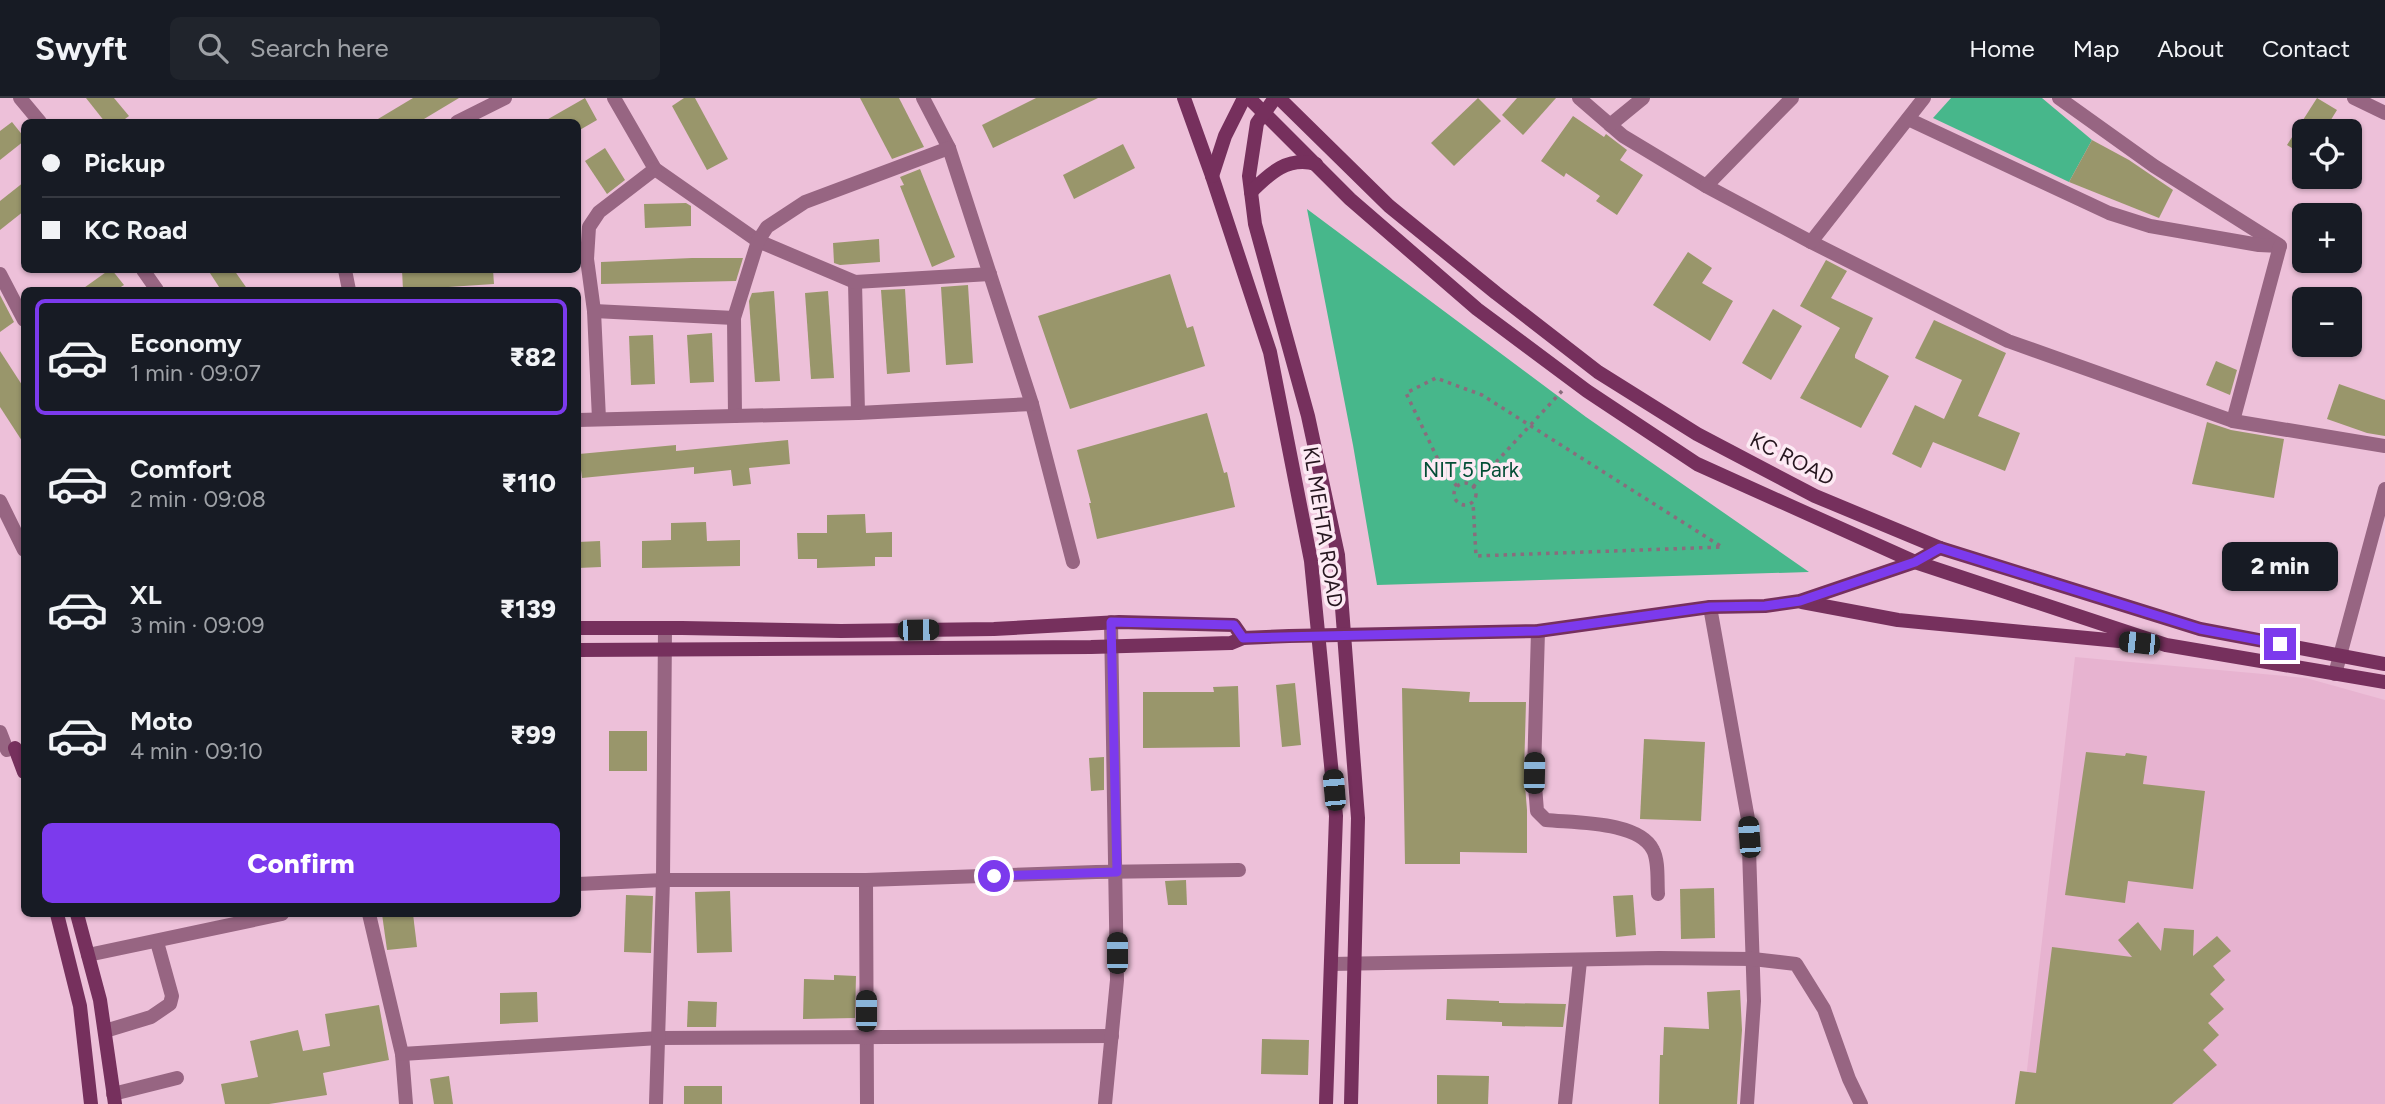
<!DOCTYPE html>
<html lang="en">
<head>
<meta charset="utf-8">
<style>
  body { margin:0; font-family:Figtree,sans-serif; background:#20242c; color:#f1f3f6; height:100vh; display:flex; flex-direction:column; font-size:26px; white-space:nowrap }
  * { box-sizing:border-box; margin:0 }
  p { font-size:23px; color:#9ea1a6 }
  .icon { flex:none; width:38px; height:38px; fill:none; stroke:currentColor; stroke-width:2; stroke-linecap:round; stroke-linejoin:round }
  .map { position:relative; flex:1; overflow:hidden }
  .details { position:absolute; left:21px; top:189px; width:560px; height:630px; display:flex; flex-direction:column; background:#171b24; border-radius:10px; box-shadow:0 2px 5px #0004 }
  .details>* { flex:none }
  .top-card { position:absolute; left:21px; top:21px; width:560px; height:154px; border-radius:10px; box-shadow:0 2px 5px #0004; display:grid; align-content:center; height:154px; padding:0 21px; background:#171b24 }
  .buttons { position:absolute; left:2292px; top:21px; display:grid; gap:14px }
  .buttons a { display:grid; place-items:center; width:70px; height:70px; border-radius:10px; background:#171b24; box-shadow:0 2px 5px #0004; font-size:35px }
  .end { position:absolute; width:32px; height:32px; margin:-16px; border:9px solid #7c3aed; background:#fff; box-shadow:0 0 0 4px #fff }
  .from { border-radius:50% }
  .bubble { position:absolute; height:49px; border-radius:10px; background:#171b24; box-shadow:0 2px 5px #0004; font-size:23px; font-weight:800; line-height:49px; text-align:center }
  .car { position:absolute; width:21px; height:42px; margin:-21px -10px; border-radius:9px; box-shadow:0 0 5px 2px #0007; background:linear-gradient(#222 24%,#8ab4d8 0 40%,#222 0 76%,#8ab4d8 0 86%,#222 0) }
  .top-card b { display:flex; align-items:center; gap:24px; height:66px; font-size:26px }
  .top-card b+b { border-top:2px solid #363941 }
  .top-card i { width:18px; height:18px; background:#f1f3f6 }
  ul { padding:12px 0 0; list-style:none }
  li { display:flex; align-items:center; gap:21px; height:116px; margin:0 14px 10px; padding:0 7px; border:4px solid transparent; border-radius:10px }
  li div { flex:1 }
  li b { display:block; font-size:26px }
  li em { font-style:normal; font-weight:800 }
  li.on { border-color:#7c3aed }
  li>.icon { width:63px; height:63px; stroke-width:1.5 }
  .action { display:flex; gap:14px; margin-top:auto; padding:14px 21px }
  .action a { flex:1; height:80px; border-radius:10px; background:#7c3aed; color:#fff; font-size:28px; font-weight:800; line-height:80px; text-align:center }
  header { display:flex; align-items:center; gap:42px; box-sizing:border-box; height:98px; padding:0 35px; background:#171b24; border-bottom:2px solid #363941 }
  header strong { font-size:33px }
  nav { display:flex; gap:38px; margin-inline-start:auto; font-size:24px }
  .search { width:490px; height:63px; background:#20242c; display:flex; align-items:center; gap:18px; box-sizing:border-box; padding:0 24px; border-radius:10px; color:#9ea1a6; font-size:26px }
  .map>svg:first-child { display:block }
  .built { fill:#e7b3d0 }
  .green { fill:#47b78b }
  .building { fill:#99966b }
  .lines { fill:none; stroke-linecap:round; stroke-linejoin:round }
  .path { stroke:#8a6c7d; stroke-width:3.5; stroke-dasharray:3.5 5; stroke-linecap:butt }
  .street { stroke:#976582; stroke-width:14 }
  .secondary { stroke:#76305d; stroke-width:14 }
  .route { stroke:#7c3aed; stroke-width:9 }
  .labels { text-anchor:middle; stroke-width:7; stroke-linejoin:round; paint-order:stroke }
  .street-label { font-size:21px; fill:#26161f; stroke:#fdeaf4 }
  .park-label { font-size:21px; fill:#044e36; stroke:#fdeaf4 }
</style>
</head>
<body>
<header>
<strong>Swyft</strong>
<div class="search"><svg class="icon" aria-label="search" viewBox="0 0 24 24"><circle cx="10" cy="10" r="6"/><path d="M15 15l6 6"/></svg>Search here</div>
<nav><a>Home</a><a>Map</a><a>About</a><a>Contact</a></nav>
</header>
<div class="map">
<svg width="2385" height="1006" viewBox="0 0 2385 1006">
  <rect width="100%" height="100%" fill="#edc0d9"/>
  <!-- built -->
  <polygon class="built" points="2075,559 2306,580 2385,602 2385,1006 2023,1006"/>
  <!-- green -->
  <g class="green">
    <polygon points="1951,0 2042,0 2092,42 2069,84 1933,20"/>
    <polygon points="1307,111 1586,319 1809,474 1377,487 1353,347"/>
  </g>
  <!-- building -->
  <g class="building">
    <polygon points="86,0 114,0 129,18 121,24 105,24"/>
    <polygon points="413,0 459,0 419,24 373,24"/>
    <polygon points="585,0 597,22 578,33 578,24 543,24"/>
    <polygon points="684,0 695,0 728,61 707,72 672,8"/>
    <polygon points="860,0 899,0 924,49 892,61"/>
    <polygon points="1036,0 1098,0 993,50 982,27"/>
    <polygon points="1478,0 1501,23 1454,68 1431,45"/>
    <polygon points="1517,0 1556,0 1523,37 1502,17"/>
    <polygon points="2317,0 2337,12 2324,33 2305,33 2305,58 2287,47"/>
    <polygon points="1573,18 1604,39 1606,36 1627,52 1620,62 1643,77 1617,117 1596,103 1600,98 1566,75 1564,79 1541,63"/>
    <polygon points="12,24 24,39 24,43 0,62 0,33"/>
    <polygon points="2092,42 2129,62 2173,92 2159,120 2069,84"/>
    <polygon points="1123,46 1135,70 1074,101 1063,77"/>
    <polygon points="605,50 625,82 607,96 585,63"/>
    <polygon points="920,71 955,159 932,169 900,88 904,87 900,79"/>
    <polygon points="24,84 24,113 0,132 0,103"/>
    <polygon points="686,105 691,108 691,128 645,130 644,106"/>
    <polygon points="879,141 880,164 840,167 834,165 833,145"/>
    <polygon points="1688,154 1712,170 1702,185 1733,203 1710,243 1653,207"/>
    <polygon points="692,160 743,160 736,183 601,186 601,164"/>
    <polygon points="1826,162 1847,173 1831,200 1873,220 1855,257 1855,260 1889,278 1861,330 1800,300 1840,230 1800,208"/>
    <polygon points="109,172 112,172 124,187 116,192 81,192"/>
    <polygon points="208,172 234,172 248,192 221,192"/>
    <polygon points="402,172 493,172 494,186 403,192"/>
    <polygon points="1170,176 1187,230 1193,228 1205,268 1070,311 1038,218"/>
    <polygon points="968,187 973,265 946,267 941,189"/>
    <polygon points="905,191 910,274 887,276 881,192"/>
    <polygon points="774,193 780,283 755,284 749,203 752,195"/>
    <polygon points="828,193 834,280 811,281 805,195"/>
    <polygon points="0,197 14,224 0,234"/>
    <polygon points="1773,211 1802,228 1771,282 1742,265"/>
    <polygon points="1934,222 2006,255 1978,318 2020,335 2005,373 1933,344 1921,370 1892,356 1915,307 1944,321 1962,282 1915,260"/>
    <polygon points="712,235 714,284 690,285 687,237"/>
    <polygon points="653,237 655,286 631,287 629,238"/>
    <polygon points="0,253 24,290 24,346 0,309"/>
    <polygon points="2216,263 2237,272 2230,297 2206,287"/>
    <polygon points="2339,286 2385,302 2385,338 2367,335 2327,321"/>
    <polygon points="1207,315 1224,375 1227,374 1235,409 1097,441 1089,405 1091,405 1077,352"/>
    <polygon points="2207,324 2231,332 2284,341 2274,400 2192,386"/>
    <polygon points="788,342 790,366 749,370 751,386 733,388 731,372 694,376 694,369 582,380 579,356 676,347 676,353"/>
    <polygon points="865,416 866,435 892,434 892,459 875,459 875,468 817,470 817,461 798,461 797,435 827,435 827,417"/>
    <polygon points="706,424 707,443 740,442 740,468 642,470 642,443 671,442 671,425"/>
    <polygon points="600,443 601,469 578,470 578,444"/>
    <polygon points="1295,585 1301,647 1282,649 1276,587"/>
    <polygon points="1238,588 1240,649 1143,650 1143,594 1214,594 1213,589"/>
    <polygon points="1402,590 1470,594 1469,604 1526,604 1524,675 1527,712 1527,755 1460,754 1460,766 1405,766"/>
    <rect x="609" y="633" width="38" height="40"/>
    <polygon points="1644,641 1705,644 1701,723 1640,721"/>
    <polygon points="2086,654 2125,658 2126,655 2147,658 2143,686 2205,693 2193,791 2128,783 2125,805 2065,797"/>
    <polygon points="1104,659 1104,692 1091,693 1089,660"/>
    <polygon points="1186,782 1187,807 1168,807 1165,783"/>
    <polygon points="1714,790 1715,840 1681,841 1680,791"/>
    <polygon points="730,793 732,854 697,855 695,794"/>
    <polygon points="626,797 653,798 651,855 624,854"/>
    <polygon points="1633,797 1636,837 1616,839 1613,798"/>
    <polygon points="382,816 413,816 417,849 387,852"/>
    <polygon points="2138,824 2161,853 2164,830 2194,832 2193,858 2217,838 2231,853 2213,868 2225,882 2210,896 2224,911 2208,925 2219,937 2203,952 2217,967 2172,1006 2015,1006 2020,973 2036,975 2052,849 2132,859 2118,842"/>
    <polygon points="834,877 856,878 855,920 803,921 804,881 834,882"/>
    <polygon points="1740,892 1742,932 1737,1006 1659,1006 1660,957 1663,957 1664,929 1709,931 1707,894"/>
    <polygon points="537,894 538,924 500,926 500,895"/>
    <polygon points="1447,901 1499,903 1499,905 1566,906 1563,929 1502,928 1502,924 1446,922"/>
    <polygon points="688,903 717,904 716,929 687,929"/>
    <polygon points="379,907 389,962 323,975 327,997 269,1006 225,1006 221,986 258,979 250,943 298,932 303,953 330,948 325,916"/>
    <polygon points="1262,941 1309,942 1308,977 1261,976"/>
    <polygon points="1437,977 1489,978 1488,1006 1437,1006"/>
    <polygon points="449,978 453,1006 434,1006 430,981"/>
    <rect x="684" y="988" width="38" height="18"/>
  </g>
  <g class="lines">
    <!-- path -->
    <g class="path">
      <circle cx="1465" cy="396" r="11"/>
      <polyline points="1457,388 1444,374 1406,295 1436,280 1482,297 1722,449 1476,458 1473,404"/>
      <polyline points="1473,389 1562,293"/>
    </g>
    <!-- street -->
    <g class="street">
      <polyline points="20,0 40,24"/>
      <polyline points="614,0 655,71 758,143 855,184 858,315"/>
      <polyline points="923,0 949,50 1032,306 1073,464"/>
      <polyline points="1579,0 1623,38 1706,88 1811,144 2008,243 2233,323 2385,348"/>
      <polyline points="2059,0 2154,68 2279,147"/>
      <polyline points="2354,0 2385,15"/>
      <polyline points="1908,21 2109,115 2150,128 2259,147 2280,148"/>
      <polyline points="457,24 505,0"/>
      <polyline points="1610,27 1643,0"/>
      <polyline points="1706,88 1792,0"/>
      <polyline points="1811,144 1924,0"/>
      <polyline points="143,172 157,192"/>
      <polyline points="345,172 349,192"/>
      <polyline points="0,176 24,222"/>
      <polyline points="855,184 990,176"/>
      <polyline points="594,213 734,220"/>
      <polyline points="735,318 734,220 758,143 767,129 805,104 949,50"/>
      <polyline points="599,321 594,213 587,161 589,129 599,114 655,71"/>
      <polyline points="578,322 858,315 1032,306"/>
      <polyline points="2233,323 2280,148"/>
      <polyline points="0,403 24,452"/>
      <polyline points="1710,509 1748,721 1754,903 1747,1006"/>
      <path d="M1538,533L1534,675L1537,713L1546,722C1574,725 1639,723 1653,752C1659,763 1657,783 1658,796"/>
      <polyline points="2335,576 2385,391"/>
      <polyline points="0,634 7,652"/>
      <polyline points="866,782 867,1006"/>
      <polyline points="578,786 663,782 866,782 1096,774 1239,772"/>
      <polyline points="369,816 402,956 406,1006"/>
      <polyline points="88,857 282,816"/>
      <polyline points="1331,866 1659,860 1753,861 1796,866 1824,911 1849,981 1861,1006"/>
      <polyline points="105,933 151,919 170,906 172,898 157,844"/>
      <polyline points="402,956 659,940 1112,938"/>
      <polyline points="113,996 177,980"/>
      <polyline points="656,1006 663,782 665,530"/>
      <polyline points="1105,1006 1117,882 1111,524"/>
      <polyline points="1565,1006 1580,863"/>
    </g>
    <!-- secondary -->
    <g class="secondary">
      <polyline points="1184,0 1212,78 1270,254 1311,463 1336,718 1326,1006"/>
      <polyline points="1249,0 1350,101 1477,211 1587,293 1697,366 1915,464 2166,547 2385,584"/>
      <polyline points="1275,0 1257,25 1249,78 1255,126 1308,318 1338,457 1358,720 1351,1006"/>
      <polyline points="1279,0 1389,108 1496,195 1598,274 1697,336 1815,398 1940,450 2200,531 2385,566"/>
      <polyline points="1212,78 1225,38 1244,0"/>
      <path d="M1251,94C1270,75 1288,58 1316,66"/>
      <polyline points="1802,504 1898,522 2140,545"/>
      <polyline points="578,530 682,530 841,533 994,531 1119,524 1234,527 1243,540"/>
      <polyline points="578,552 1091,549 1231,545 1243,540 1289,538 1538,533 1710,509 1765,508 1800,503 1915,464 1940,450"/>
      <polyline points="15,650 24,674"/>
      <polyline points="57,816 80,908 91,1006"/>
      <polyline points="77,816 100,902 115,1006"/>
    </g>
  </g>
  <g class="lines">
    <!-- route -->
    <polyline class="route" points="994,778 1117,774 1111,524 1234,527 1243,540 1538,533 1710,509 1765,508 1800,503 1915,464 1940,450 2200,531 2280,546"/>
  </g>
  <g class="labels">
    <!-- street labels -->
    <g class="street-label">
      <text transform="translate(1792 361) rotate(27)" y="7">KC ROAD</text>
      <text transform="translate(1323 429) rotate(81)" y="7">KL MEHTA ROAD</text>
    </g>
    <!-- park labels -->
    <g class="park-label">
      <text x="1471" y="379">NIT 5 Park</text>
    </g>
  </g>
</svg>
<div class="buttons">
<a><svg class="icon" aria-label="locate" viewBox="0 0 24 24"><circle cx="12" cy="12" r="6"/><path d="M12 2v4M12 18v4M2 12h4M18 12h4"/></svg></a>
<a>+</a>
<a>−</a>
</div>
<i class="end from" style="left:994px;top:778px"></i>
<i class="end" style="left:2280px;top:546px"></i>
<div class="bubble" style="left:2222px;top:444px;width:116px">2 min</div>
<i class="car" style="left:918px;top:532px;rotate:89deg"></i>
<i class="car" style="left:2139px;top:545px;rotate:276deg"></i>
<i class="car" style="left:1534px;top:675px;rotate:1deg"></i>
<i class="car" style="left:1334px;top:692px;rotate:355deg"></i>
<i class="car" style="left:1749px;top:739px;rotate:356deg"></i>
<i class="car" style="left:1117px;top:855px;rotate:0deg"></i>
<i class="car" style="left:866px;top:913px;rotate:0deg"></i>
<div class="top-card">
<b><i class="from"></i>Pickup</b>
<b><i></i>KC Road</b>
</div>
<section class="details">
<ul>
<li class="on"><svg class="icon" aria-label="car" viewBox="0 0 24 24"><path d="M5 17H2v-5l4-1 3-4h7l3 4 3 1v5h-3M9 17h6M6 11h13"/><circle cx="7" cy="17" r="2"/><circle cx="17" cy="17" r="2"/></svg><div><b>Economy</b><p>1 min · 09:07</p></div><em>₹82</em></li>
<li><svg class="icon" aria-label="car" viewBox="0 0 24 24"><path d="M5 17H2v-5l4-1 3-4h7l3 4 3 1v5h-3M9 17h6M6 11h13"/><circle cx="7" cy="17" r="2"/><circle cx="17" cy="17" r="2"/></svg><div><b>Comfort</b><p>2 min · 09:08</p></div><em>₹110</em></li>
<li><svg class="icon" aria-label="car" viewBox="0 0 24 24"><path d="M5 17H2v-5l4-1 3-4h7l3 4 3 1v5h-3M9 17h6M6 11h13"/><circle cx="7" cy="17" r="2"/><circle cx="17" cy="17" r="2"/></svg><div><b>XL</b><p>3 min · 09:09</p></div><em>₹139</em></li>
<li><svg class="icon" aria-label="car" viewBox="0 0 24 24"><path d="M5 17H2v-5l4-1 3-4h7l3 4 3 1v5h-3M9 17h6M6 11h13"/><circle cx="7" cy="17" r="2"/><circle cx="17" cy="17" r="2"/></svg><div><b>Moto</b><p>4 min · 09:10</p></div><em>₹99</em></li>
</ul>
<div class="action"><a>Confirm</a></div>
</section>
</div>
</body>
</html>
